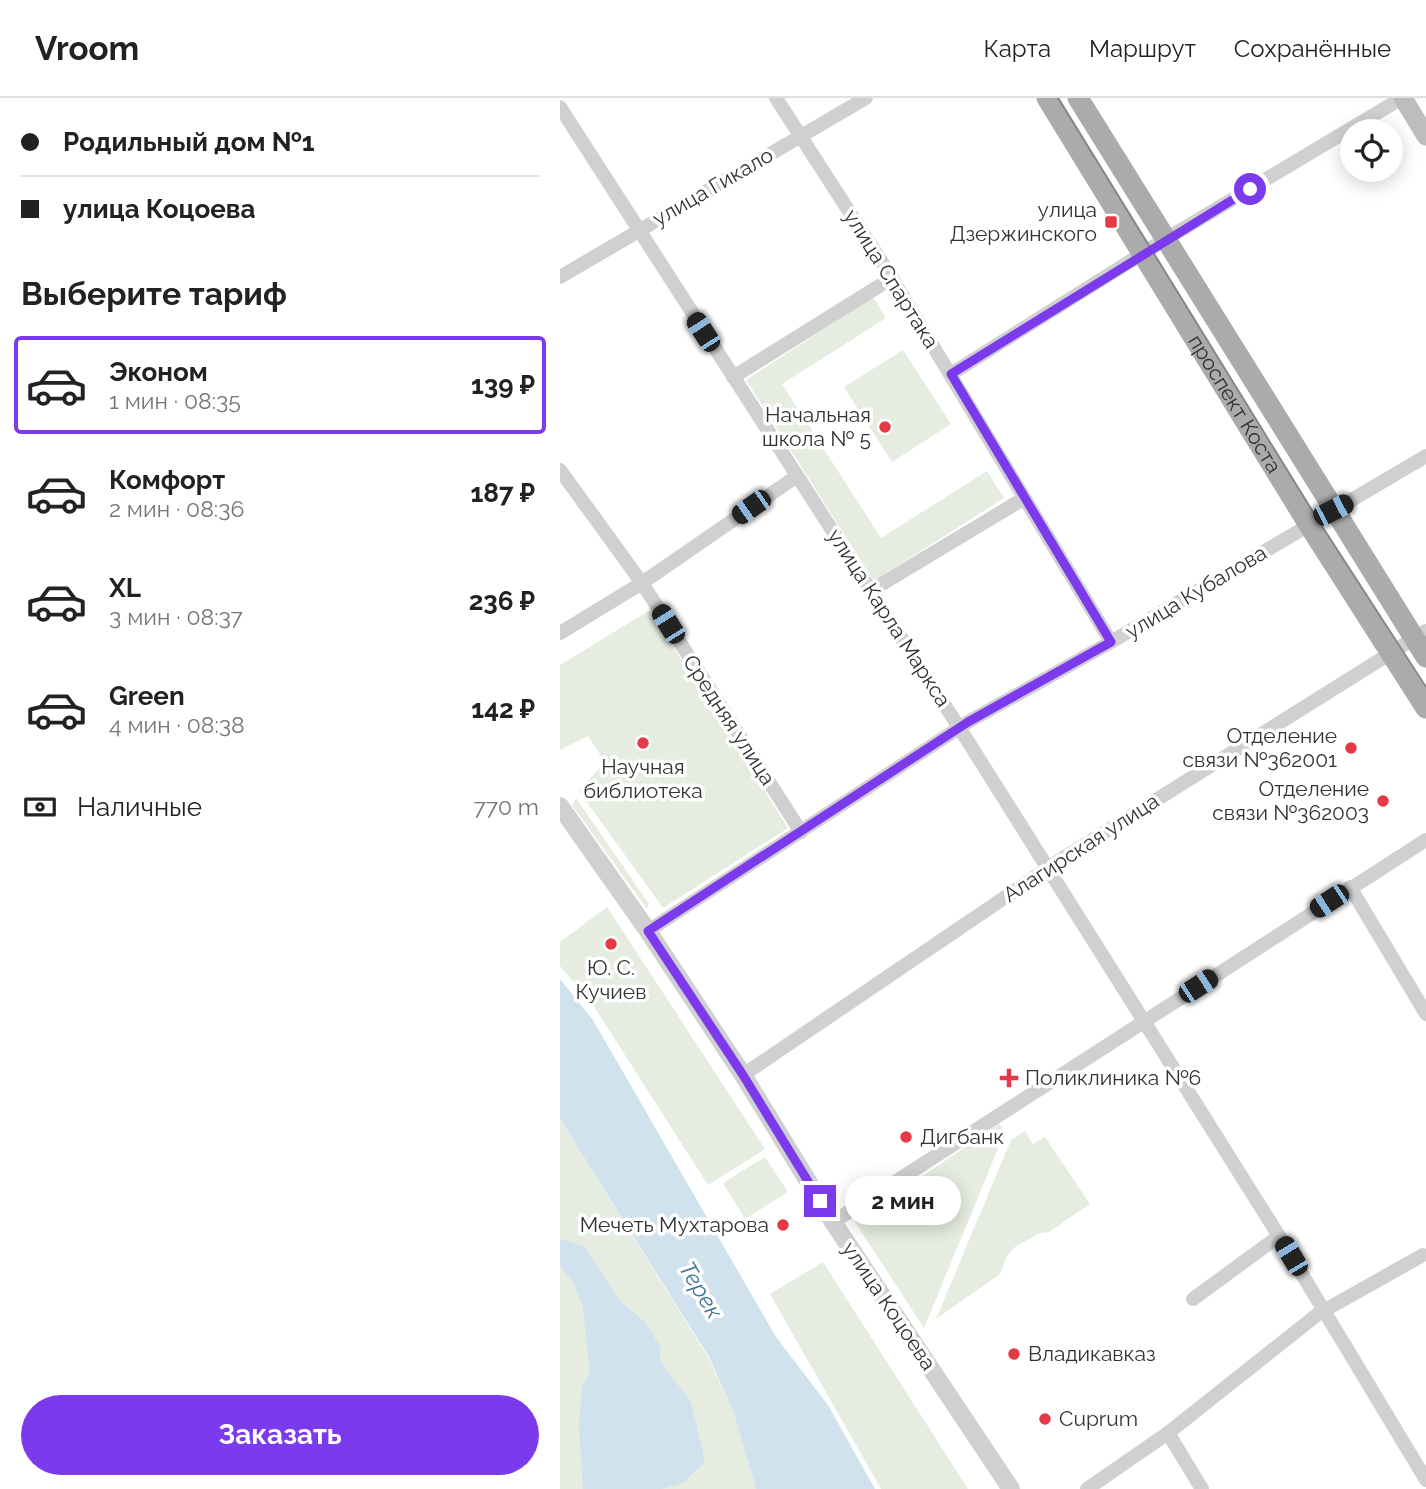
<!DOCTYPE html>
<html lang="ru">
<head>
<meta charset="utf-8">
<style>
  body { margin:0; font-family:Raleway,sans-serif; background:#f2f2f2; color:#222; height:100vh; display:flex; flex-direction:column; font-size:26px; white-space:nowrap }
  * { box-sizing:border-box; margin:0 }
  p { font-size:23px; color:#767676 }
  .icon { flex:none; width:38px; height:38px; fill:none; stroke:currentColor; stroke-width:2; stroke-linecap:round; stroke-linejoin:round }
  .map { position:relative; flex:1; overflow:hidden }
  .sheet { display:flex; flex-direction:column; background:#fff; width:560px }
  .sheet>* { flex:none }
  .banner { display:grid; align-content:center; height:154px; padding:0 21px; background:#fff }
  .controls { position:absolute; left:780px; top:21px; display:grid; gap:14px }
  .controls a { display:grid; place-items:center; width:63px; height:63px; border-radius:50%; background:#fff; box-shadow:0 4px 18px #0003; font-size:35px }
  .end { position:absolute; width:32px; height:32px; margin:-16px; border:9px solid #7c3aed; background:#fff; box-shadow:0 0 0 4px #fff }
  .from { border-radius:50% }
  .bubble { position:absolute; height:49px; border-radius:24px; background:#fff; box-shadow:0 4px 18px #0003; font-size:23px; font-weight:700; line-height:49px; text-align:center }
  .car { position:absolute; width:21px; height:42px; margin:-21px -10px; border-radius:9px; box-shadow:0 0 5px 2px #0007; background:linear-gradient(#222 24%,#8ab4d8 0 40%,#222 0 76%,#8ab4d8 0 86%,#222 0) }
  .banner b { display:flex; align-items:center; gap:24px; height:66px; font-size:26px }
  .banner b+b { border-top:2px solid #e0e0e0 }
  .banner i { width:18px; height:18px; background:#222 }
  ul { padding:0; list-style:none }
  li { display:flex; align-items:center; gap:21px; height:98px; margin:0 14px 10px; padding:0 7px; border:4px solid transparent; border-radius:7px }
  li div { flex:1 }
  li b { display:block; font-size:26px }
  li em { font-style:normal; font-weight:700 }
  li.selected { border-color:#7c3aed }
  li>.icon { width:63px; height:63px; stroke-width:1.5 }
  h2 { padding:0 21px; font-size:32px; line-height:84px }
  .pay { display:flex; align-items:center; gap:18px; height:77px; padding:0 21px; font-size:26px }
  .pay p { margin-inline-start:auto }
  .action { display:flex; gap:14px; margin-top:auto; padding:14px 21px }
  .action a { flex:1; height:80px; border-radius:42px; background:#7c3aed; color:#fff; font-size:28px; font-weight:700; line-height:80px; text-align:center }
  header { display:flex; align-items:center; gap:42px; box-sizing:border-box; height:98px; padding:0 35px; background:#fff; border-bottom:2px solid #e0e0e0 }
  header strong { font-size:33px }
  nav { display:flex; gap:38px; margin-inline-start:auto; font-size:24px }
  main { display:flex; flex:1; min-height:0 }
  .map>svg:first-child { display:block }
  .green { fill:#e6ecdf }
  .water { fill:#cfe2ee }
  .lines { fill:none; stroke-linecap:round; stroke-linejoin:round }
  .minor { stroke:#d0d0d0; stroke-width:14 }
  .tertiary { stroke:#d0d0d0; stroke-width:18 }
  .secondary { stroke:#bdbdbd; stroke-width:19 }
  .primary { stroke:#ababab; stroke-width:21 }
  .tram { stroke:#888; stroke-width:2 }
  .route { stroke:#7c3aed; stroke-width:9 }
  .poi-dot { fill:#e63946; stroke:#fff; stroke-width:2.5 }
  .labels { text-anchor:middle; stroke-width:7; stroke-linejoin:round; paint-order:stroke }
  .street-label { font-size:21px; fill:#333; stroke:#fff }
  .poi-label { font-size:21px; fill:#333; stroke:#fff; text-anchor:end }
  .water-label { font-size:23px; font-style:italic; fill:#3f7597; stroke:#fff }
</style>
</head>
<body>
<header>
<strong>Vroom</strong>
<nav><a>Карта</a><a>Маршрут</a><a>Сохранённые</a></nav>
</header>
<main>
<section class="sheet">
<div class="banner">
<b><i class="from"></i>Родильный дом №1</b>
<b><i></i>улица Коцоева</b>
</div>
<h2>Выберите тариф</h2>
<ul>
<li class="selected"><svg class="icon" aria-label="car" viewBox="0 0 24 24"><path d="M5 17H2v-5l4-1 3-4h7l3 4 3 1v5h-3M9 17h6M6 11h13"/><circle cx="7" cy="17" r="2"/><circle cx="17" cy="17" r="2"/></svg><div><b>Эконом</b><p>1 мин · 08:35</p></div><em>139 ₽</em></li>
<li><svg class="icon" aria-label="car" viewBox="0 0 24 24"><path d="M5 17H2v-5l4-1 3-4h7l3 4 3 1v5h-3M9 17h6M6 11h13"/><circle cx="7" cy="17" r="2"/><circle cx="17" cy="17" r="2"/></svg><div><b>Комфорт</b><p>2 мин · 08:36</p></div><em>187 ₽</em></li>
<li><svg class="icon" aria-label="car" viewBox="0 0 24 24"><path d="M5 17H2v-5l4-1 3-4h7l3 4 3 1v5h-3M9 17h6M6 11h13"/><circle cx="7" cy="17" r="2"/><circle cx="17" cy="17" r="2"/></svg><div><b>XL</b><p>3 мин · 08:37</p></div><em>236 ₽</em></li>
<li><svg class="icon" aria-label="car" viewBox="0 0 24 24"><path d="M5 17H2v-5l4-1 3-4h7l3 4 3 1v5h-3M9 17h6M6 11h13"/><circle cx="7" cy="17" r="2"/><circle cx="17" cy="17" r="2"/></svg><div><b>Green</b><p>4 мин · 08:38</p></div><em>142 ₽</em></li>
</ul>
<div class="pay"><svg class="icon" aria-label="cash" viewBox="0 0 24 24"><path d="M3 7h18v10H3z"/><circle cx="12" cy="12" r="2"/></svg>Наличные<p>770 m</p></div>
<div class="action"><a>Заказать</a></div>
</section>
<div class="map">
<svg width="866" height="1391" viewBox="0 0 866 1391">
  <rect width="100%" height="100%" fill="#fff"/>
  <!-- green -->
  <g class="green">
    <polygon points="313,199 326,220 222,286 321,440 427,373 444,400 314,483 186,282"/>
    <polygon points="343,252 391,326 332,364 284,289"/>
    <polygon points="90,512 228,730 103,810 19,693 45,664 28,638 0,652 0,567"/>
    <polygon points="16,700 89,806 87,811 12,707"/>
    <polygon points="47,809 205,1051 148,1087 33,907 0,868 0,844"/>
    <polygon points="0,1021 148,1259 173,1313 196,1391 0,1391"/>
    <polygon points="439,1026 445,1034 364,1230 295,1124"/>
    <polygon points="465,1033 473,1046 485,1039 530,1106 489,1134 480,1135 455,1149 447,1158 440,1176 376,1221 451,1042"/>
    <polygon points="205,1059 228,1094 185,1121 163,1085"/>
    <polygon points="263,1164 408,1391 321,1391 210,1196"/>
  </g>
  <!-- water -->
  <g class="water">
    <polygon points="0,881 33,922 216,1239 268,1307 315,1391 196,1391 173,1313 149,1259 0,1021"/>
    <polygon points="0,1141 24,1148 61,1204 85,1224 101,1250 99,1261 131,1304 145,1364 123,1385 101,1391 23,1391 19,1329 22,1288 30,1275 23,1210 13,1184 0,1168"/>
  </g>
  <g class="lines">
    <!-- minor -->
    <g class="minor">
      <polyline points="216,0 332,180 551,544"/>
      <polyline points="0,9 409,645 719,1138 866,1382"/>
      <polyline points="0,179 306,0"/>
      <polyline points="391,276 596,147 842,0"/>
      <polyline points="173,279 332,180"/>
      <polyline points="0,372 82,485 241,734"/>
      <polyline points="312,492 463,401"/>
      <polyline points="0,535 82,485 237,378"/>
      <polyline points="790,789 866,916"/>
      <polyline points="88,833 408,624 551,544 866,358"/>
      <polyline points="183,977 497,764 866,533"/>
      <polyline points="273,1124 866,742"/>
      <polyline points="633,1201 719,1138"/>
      <polyline points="608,1335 642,1391"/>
      <polyline points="527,1391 608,1335 758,1216 863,1157"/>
    </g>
    <!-- tertiary -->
    <polyline class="tertiary" points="0,708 88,833 183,977 273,1124 451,1391"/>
    <!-- secondary -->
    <polyline class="secondary" points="843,0 866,38"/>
    <!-- primary -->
    <g class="primary">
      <path id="s1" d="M487,0L749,427L866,610"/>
      <polyline points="518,0 866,559"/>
    </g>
    <!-- tram -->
    <polyline class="tram" points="498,0 758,422 866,589"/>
  </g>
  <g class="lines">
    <!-- route -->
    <polyline class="route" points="260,1103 183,977 88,833 408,624 551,544 391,276 690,91"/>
  </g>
  <!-- markers -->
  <g class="poi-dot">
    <rect x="544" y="117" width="14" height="14" rx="3.5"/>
    <circle cx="325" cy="329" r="7"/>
    <circle cx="83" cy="645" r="7"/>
    <circle cx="791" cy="650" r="7"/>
    <circle cx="823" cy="703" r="7"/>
    <circle cx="51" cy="846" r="7"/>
    <path d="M445.5 969.5h7v7h7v7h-7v7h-7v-7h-7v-7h7z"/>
    <circle cx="346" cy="1039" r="7"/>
    <circle cx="223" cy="1127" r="7"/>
    <circle cx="454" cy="1256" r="7"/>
    <circle cx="485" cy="1321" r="7"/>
  </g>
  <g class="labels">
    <!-- street labels -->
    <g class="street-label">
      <text transform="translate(153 89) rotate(-30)" y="7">улица Гикало</text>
      <text transform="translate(331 181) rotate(58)" y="7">улица Спартака</text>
      <text dy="7" stroke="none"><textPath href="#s1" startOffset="359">проспект Коста</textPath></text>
      <text transform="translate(636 494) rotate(-31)" y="7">улица Кубалова</text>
      <text transform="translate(329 520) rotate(57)" y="7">улица Карла Маркса</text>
      <text transform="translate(169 622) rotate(57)" y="7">Средняя улица</text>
      <text transform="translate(521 750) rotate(-33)" y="7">Алагирская улица</text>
      <text transform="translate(329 1208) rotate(56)" y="7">улица Коцоева</text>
    </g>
    <!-- poi labels -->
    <g class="poi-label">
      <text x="537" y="119">улица<tspan x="537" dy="24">Дзержинского</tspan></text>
      <text x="311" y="324">Начальная<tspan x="311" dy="24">школа № 5</tspan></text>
      <text x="777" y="645">Отделение<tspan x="777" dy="24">связи №362001</tspan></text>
      <text x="83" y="676" text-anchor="middle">Научная<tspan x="83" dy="24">библиотека</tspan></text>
      <text x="809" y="698">Отделение<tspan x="809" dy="24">связи №362003</tspan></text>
      <text x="51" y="877" text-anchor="middle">Ю. С.<tspan x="51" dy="24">Кучиев</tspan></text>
      <text x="465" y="987" text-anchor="start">Поликлиника №6</text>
      <text x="360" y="1046" text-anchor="start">Дигбанк</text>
      <text x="209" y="1134">Мечеть Мухтарова</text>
      <text x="468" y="1263" text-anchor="start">Владикавказ</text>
      <text x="499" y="1328" text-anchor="start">Cuprum</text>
    </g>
    <!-- water labels -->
    <g class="water-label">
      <text transform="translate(141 1192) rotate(59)" y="8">Терек</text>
    </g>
  </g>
</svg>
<div class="controls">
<a><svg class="icon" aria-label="locate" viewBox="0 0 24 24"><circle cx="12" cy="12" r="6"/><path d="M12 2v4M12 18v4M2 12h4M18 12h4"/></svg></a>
</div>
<i class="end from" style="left:690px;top:91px"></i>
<i class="end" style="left:260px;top:1103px"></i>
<div class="bubble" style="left:285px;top:1078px;width:116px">2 мин</div>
<i class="car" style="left:143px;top:234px;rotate:327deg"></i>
<i class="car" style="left:191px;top:409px;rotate:235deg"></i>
<i class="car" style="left:773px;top:412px;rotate:63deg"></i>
<i class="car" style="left:108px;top:526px;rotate:328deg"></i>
<i class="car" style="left:769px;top:803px;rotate:237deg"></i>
<i class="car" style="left:638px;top:888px;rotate:57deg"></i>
<i class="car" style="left:731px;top:1158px;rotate:329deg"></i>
</div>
</main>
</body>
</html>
